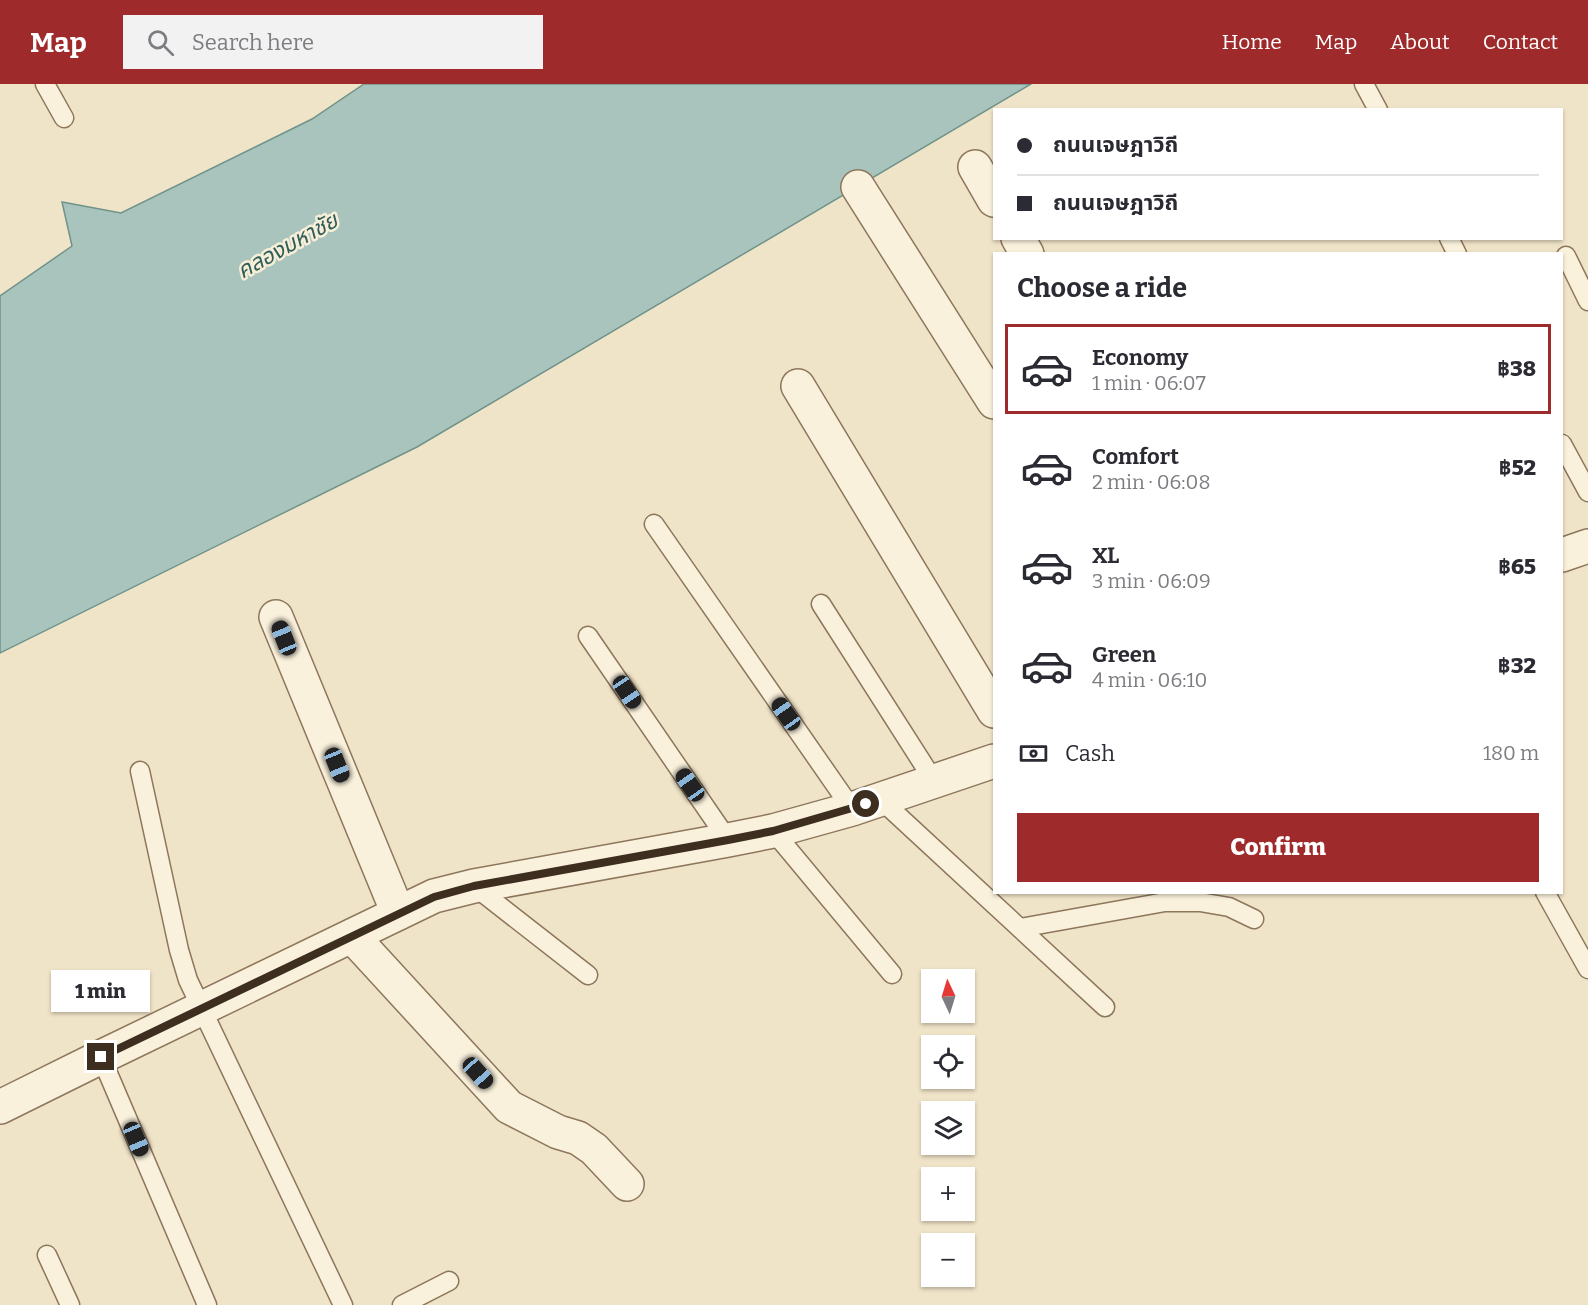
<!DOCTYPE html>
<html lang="en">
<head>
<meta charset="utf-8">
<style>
  body { margin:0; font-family:Bitter,"Noto Sans Thai",serif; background:#f2f2f3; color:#2b2b33; height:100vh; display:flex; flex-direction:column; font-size:22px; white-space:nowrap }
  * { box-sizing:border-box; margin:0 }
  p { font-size:20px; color:#7c7c81 }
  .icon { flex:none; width:33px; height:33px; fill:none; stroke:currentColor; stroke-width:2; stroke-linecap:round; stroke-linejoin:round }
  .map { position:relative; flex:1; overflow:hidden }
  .side { position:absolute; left:993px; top:168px; width:570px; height:642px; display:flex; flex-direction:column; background:#fff; border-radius:0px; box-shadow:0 2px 4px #0004 }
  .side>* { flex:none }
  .top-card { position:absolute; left:993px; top:24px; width:570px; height:132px; border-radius:0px; box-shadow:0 2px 4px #0004; display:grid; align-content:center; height:132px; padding:0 24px; background:#fff }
  .needle { width:39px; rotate:356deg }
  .buttons { position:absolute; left:921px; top:885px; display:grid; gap:12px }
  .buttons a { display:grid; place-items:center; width:54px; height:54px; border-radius:0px; background:#fff; box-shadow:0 2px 4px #0004; font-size:30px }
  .end { position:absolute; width:27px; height:27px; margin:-14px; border:8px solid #3d2e20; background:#fff; box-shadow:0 0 0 3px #fff }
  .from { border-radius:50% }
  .bubble { position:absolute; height:42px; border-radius:0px; background:#fff; box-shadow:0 2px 4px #0004; font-size:20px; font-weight:800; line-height:42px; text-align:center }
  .car { position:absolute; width:18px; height:36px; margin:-18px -9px; border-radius:8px; box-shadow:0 0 4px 2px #0007; background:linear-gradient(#222 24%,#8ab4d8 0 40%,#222 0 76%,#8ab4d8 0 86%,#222 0) }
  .top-card b { display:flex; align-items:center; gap:21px; height:57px; font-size:22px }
  .top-card b+b { border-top:2px solid #e1e1e2 }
  .top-card i { width:15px; height:15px; background:#2b2b33 }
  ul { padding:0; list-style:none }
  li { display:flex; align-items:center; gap:18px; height:90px; margin:0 12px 9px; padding:0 12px; border:3px solid transparent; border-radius:0px }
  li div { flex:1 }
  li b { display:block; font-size:22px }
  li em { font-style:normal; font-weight:800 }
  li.current { border-color:#9e2a2b }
  li>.icon { width:54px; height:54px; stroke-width:1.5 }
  h2 { padding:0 24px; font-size:27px; line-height:72px }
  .pay { display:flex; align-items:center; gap:15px; height:66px; padding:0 24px; font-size:22px }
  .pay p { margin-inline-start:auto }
  .button { display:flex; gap:12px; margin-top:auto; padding:12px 24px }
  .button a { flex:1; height:69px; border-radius:0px; background:#9e2a2b; color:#fff; font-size:24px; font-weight:800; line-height:69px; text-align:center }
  header { display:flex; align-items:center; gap:36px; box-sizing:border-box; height:84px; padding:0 30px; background:#9e2a2b; color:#fff }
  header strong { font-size:28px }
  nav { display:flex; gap:33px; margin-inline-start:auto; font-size:21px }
  .search { width:420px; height:54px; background:#f2f2f3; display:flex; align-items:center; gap:15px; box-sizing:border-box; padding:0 21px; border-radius:0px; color:#7c7c81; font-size:22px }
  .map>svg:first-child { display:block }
  .water { fill:#a9c4bc; stroke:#6f938a; stroke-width:1.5 }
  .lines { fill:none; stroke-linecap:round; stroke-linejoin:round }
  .service-casing { stroke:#8d765c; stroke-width:21 }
  .minor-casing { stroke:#8d765c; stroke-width:36 }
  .tertiary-casing { stroke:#8d765c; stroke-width:36 }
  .service { stroke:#faf1dc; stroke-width:18 }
  .minor { stroke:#faf1dc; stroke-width:33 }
  .tertiary { stroke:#faf1dc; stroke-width:33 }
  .route { stroke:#3d2e20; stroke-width:8 }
  .labels { text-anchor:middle; stroke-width:5; stroke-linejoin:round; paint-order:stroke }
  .water-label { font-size:22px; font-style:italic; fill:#2f5d5a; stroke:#f7eed8 }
</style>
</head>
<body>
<header>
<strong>Map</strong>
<div class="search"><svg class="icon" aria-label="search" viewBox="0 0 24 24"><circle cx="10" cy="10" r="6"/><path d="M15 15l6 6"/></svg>Search here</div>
<nav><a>Home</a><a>Map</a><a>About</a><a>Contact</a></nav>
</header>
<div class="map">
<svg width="1588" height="1221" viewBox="0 0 1588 1221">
  <rect width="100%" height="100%" fill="#f0e4c8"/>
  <!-- water -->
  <polygon class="water" points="364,0 1031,0 417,363 0,569 0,212 72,162 62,118 121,129 312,35"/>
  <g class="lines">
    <!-- service casing -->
    <g class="service-casing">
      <g id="service">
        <polyline points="45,0 64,34"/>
        <polyline points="1364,0 1378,26"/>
        <polyline points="1449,154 1457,170"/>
        <polyline points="1566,172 1588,217"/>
        <polyline points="1562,360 1588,408"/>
        <polyline points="654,440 852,725"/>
        <polyline points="821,520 934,697"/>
        <polyline points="588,552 728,756"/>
        <polyline points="140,687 179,866 188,896 343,1221"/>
        <polyline points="880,715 1105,923"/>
        <polyline points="773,747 892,890"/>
        <polyline points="474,802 588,891"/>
        <polyline points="1545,808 1588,885"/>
        <polyline points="1020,844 1165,818 1200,818 1229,823 1254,835"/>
        <polyline points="101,973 207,1221"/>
        <polyline points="47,1171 70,1221"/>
        <polyline points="402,1221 449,1197"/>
      </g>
    </g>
    <!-- minor casing -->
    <g class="minor-casing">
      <g id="minor">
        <polyline points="975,83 994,116"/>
        <polyline points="858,103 994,318"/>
        <polyline points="1018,154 1027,170"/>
        <polyline points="798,302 994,627"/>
        <polyline points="276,533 398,829"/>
        <polyline points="352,852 509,1023 558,1048 578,1054 594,1065 627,1100"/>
      </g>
    </g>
    <!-- tertiary casing -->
    <g class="tertiary-casing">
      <g id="tertiary">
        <polyline points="1562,471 1588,462"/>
        <polyline points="0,1023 101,973 434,812 474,802 728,756 773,747 852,725 994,677"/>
      </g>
    </g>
    <!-- service -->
    <use href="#service" class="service"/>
    <!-- minor -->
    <use href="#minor" class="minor"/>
    <!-- tertiary -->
    <use href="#tertiary" class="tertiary"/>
  </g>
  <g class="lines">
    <!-- route -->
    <polyline class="route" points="101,973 434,813 474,802 728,756 773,747 866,720"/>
  </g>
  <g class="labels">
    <!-- water labels -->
    <g class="water-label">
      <text transform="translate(287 161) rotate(-29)" y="8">คลองมหาชัย</text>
    </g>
  </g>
</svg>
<div class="buttons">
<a><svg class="needle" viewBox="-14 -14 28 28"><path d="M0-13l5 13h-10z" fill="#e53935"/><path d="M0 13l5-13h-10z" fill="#7c7c81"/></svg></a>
<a><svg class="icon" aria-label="locate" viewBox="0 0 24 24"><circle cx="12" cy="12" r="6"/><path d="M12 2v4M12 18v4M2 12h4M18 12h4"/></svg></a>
<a><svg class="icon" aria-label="layers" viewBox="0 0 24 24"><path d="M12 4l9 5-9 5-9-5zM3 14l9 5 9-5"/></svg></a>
<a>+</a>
<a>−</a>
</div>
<i class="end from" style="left:866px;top:720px"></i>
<i class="end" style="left:101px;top:973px"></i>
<div class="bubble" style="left:51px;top:886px;width:99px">1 min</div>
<i class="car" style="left:284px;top:554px;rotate:338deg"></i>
<i class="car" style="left:627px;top:608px;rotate:146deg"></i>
<i class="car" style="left:786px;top:630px;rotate:325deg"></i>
<i class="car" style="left:337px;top:681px;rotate:158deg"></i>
<i class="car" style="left:690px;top:701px;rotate:325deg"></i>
<i class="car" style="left:478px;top:989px;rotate:138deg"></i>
<i class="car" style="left:136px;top:1055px;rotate:157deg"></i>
<div class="top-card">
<b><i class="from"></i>ถนนเจษฎาวิถี</b>
<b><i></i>ถนนเจษฎาวิถี</b>
</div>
<section class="side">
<h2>Choose a ride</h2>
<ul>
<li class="current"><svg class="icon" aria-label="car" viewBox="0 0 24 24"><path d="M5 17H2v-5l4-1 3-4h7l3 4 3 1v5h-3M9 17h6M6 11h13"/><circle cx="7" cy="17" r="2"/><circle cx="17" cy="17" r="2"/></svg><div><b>Economy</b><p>1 min · 06:07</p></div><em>฿38</em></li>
<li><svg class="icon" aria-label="car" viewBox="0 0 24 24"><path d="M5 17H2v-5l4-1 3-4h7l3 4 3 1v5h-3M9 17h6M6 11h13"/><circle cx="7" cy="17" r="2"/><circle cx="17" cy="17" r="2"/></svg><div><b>Comfort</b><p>2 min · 06:08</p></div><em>฿52</em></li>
<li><svg class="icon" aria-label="car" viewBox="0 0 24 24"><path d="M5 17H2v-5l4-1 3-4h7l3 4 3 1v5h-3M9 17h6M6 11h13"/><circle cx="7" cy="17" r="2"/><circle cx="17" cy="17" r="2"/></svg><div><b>XL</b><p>3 min · 06:09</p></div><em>฿65</em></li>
<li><svg class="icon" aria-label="car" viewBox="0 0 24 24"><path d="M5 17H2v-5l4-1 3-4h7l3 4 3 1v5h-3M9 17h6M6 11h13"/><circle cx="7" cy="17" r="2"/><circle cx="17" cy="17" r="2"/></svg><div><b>Green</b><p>4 min · 06:10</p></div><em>฿32</em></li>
</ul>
<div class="pay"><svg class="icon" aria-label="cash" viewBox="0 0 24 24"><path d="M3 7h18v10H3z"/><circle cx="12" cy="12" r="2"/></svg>Cash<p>180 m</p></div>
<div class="button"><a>Confirm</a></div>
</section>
</div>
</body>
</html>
